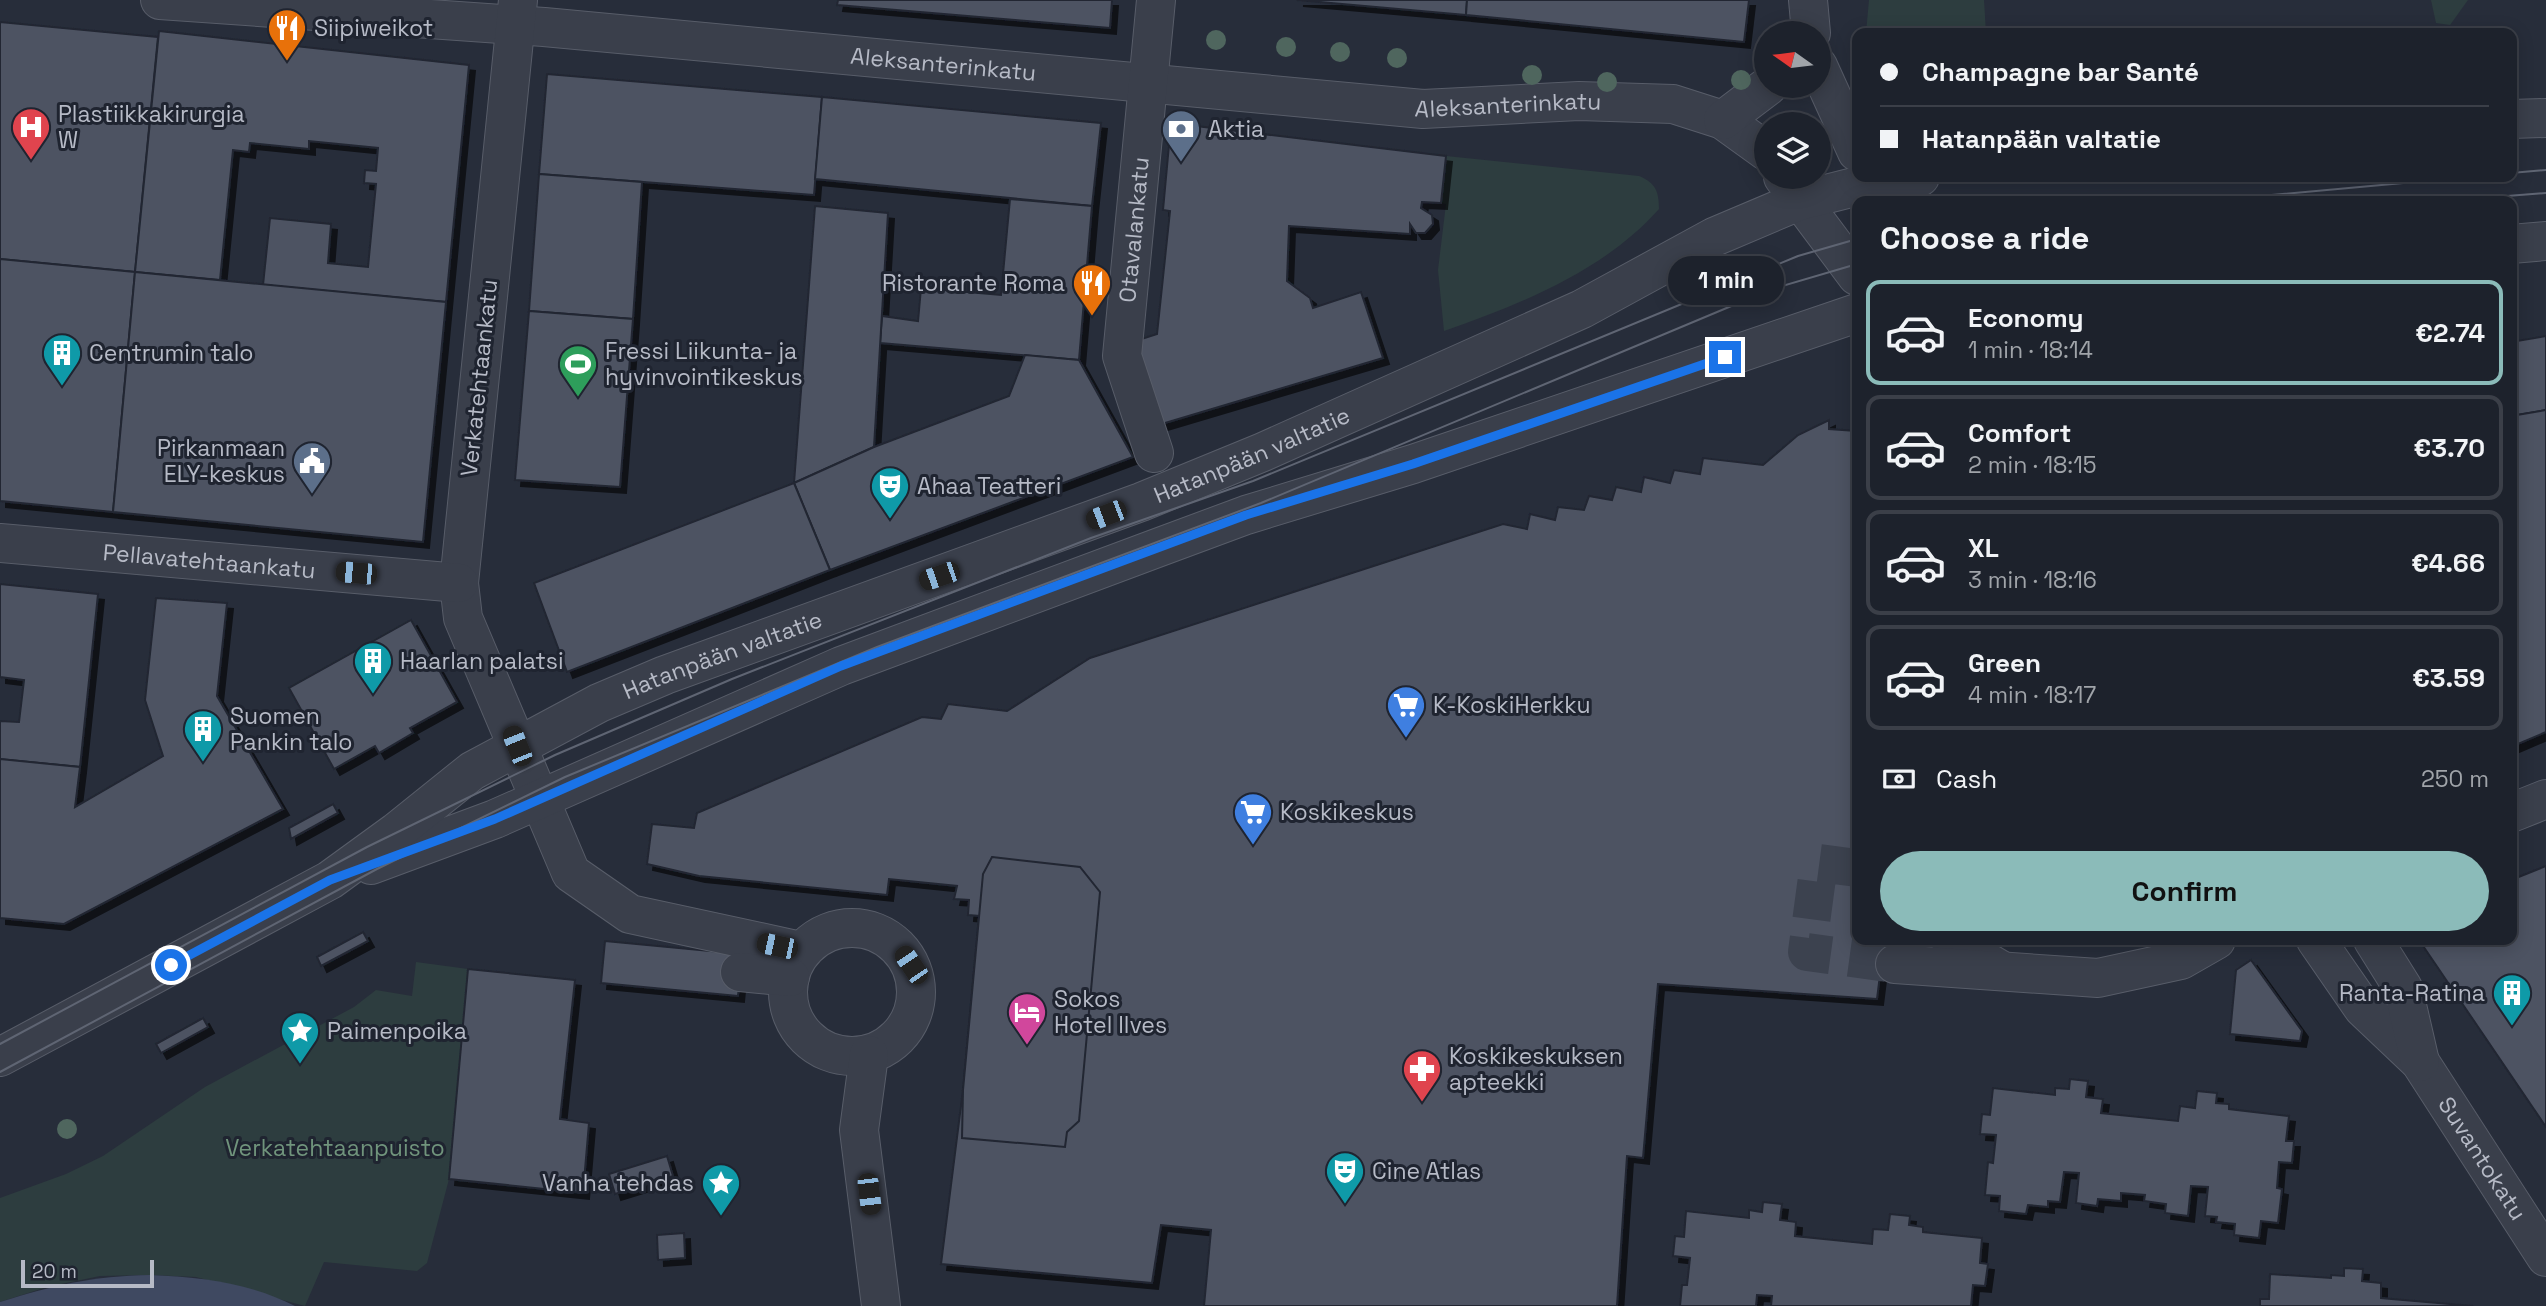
<!DOCTYPE html>
<html lang="en">
<head>
<meta charset="utf-8">
<style>
  body { margin:0; font-family:"Space Grotesk",sans-serif; background:#2a2f38; color:#f1f3f6; height:100vh; display:flex; flex-direction:column; font-size:26px; white-space:nowrap }
  * { box-sizing:border-box; margin:0 }
  p { font-size:23px; color:#a0a4a9 }
  .icon { flex:none; width:38px; height:38px; fill:none; stroke:currentColor; stroke-width:2; stroke-linecap:round; stroke-linejoin:round }
  .map { position:relative; flex:1; overflow:hidden }
  .details { position:absolute; left:1852px; top:196px; width:665px; height:749px; display:flex; flex-direction:column; background:#1d222c; border-radius:14px; box-shadow:0 4px 18px #0003,0 0 0 2px #3b3f48 }
  .details>* { flex:none }
  .guide { position:absolute; left:1852px; top:28px; width:665px; height:154px; border-radius:14px; box-shadow:0 4px 18px #0003,0 0 0 2px #3b3f48; display:grid; align-content:center; height:154px; padding:0 28px; background:#1d222c }
  .needle { width:46px; rotate:284deg }
  .controls { position:absolute; left:1754px; top:21px; display:grid; gap:14px }
  .controls a { display:grid; place-items:center; width:77px; height:77px; border-radius:50%; background:#1d222c; box-shadow:0 4px 18px #0003,0 0 0 2px #3b3f48; font-size:35px }
  .scale { position:absolute; left:21px; bottom:18px; width:133px; box-sizing:border-box; padding-left:7px; border:4px solid #b6bac6; border-top:0; font-size:19px; line-height:24px; white-space:nowrap; color:#b6bac6; -webkit-text-stroke:5px #1f2430; paint-order:stroke }
  .end { position:absolute; width:32px; height:32px; margin:-16px; border:9px solid #1a73e8; background:#fff; box-shadow:0 0 0 4px #fff }
  .from { border-radius:50% }
  .bubble { position:absolute; height:49px; border-radius:24px; background:#1d222c; box-shadow:0 4px 18px #0003,0 0 0 2px #3b3f48; font-size:23px; font-weight:600; line-height:49px; text-align:center }
  .car { position:absolute; width:21px; height:42px; margin:-21px -10px; border-radius:9px; box-shadow:0 0 5px 2px #0007; background:linear-gradient(#222 24%,#8ab4d8 0 40%,#222 0 76%,#8ab4d8 0 86%,#222 0) }
  .guide b { display:flex; align-items:center; gap:24px; height:66px; font-size:26px }
  .guide b+b { border-top:2px solid #3b3f48 }
  .guide i { width:18px; height:18px; background:#f1f3f6 }
  ul { padding:0; list-style:none }
  li { display:flex; align-items:center; gap:21px; height:105px; margin:0 14px 10px; padding:0 14px; border:4px solid #3b3f48; border-radius:14px }
  li div { flex:1 }
  li b { display:block; font-size:26px }
  li em { font-style:normal; font-weight:600 }
  li.selected { border-color:#8bbbb9 }
  li>.icon { width:63px; height:63px; stroke-width:1.5 }
  h2 { padding:0 28px; font-size:32px; line-height:84px }
  .pay { display:flex; align-items:center; gap:18px; height:77px; padding:0 28px; font-size:26px }
  .pay p { margin-inline-start:auto }
  .cta { display:flex; gap:14px; margin-top:auto; padding:14px 28px }
  .cta a { flex:1; height:80px; border-radius:42px; background:#8bbbb9; color:#111; font-size:28px; font-weight:600; line-height:80px; text-align:center }
  .map>svg:first-child { display:block }
  .green { fill:#2d3d3f }
  .water { fill:#3f4961 }
  .building { fill:#4d5362; stroke:#212632; stroke-width:2; filter:url(#shadow) }
  .lines { fill:none; stroke-linecap:round; stroke-linejoin:round }
  .minor-tunnel { stroke:#3c424f; stroke-width:38; stroke-dasharray:38 19; stroke-linecap:butt }
  .minor-casing { stroke:#585d69; stroke-width:40 }
  .minor { stroke:#3a3f4b; stroke-width:38 }
  .tram { stroke:#5f6573; stroke-width:2 }
  .tree { fill:#4f665e }
  .route { stroke:#1a73e8; stroke-width:9 }
  .labels { text-anchor:middle; stroke-width:6; stroke-linejoin:round; paint-order:stroke }
  .poi-label { font-size:23px; fill:#b6bac6; stroke:#1f2430; text-anchor:start }
  .street-label { font-size:23px; fill:#b6bac6; stroke:#1f2430 }
  .park-label { font-size:23px; fill:#70947c; stroke:#1f2430 }
</style>
</head>
<body>
<div class="map">
<svg width="2546" height="1306" viewBox="0 0 2546 1306">
  <defs>
    <filter id="shadow"><feDropShadow dx="6" dy="6" stdDeviation="0" flood-color="#0009"/></filter>
  </defs>
  <rect width="100%" height="100%" fill="#272d3a"/>
  <!-- green -->
  <g class="green">
    <polygon points="1869,0 1984,0 1986,33 1866,33"/>
    <polygon points="2431,0 2468,0 2450,25 2436,23"/>
    <path d="M1446,156L1639,176C1656,183 1659,192 1659,209C1604,271 1521,304 1444,331L1438,270L1446,204L1441,203Z"/>
    <polygon points="416,962 468,969 449,1179 427,1263 417,1271 324,1262 305,1306 196,1277 150,1275 100,1276 47,1287 0,1302 0,1198 66,1174 103,1156 205,1087 354,1007 376,990 412,996"/>
  </g>
  <!-- water -->
  <path class="water" d="M150,1275C201,1277 250,1283 295,1306H0V1302C54,1285 93,1276 150,1275Z"/>
  <!-- building -->
  <g class="building">
    <polygon points="838,0 1112,0 1110,28 837,5"/>
    <polygon points="1297,0 1467,0 1466,15"/>
    <polygon points="1467,0 1749,0 1744,42 1466,15"/>
    <polygon points="0,22 158,37 135,272 0,259"/>
    <polygon points="159,31 469,65 446,302 263,285 270,218 331,224 328,263 368,267 376,184 364,183 365,170 376,171 378,148 309,141 309,149 250,143 249,152 233,150 220,280 135,272"/>
    <polygon points="547,74 822,97 814,195 539,174"/>
    <polygon points="822,97 1101,123 1092,206 815,179"/>
    <polygon points="1171,123 1446,156 1441,203 1422,202 1421,208 1432,215 1433,224 1425,233 1416,233 1410,224 1410,234 1289,226 1287,281 1310,298 1313,308 1361,292 1383,358 1155,426 1129,343 1157,334 1170,211 1163,210"/>
    <polygon points="539,174 642,182 633,319 529,311"/>
    <polygon points="1010,199 1092,206 1079,360 880,343 882,316 918,321 921,288 1001,295"/>
    <polygon points="815,206 888,213 874,447 794,483"/>
    <polygon points="0,259 135,272 113,512 0,501"/>
    <polygon points="135,272 446,302 423,542 113,512"/>
    <polygon points="529,311 633,319 620,487 515,480"/>
    <polygon points="2546,336 2546,410 2511,416 2511,342"/>
    <polygon points="1025,355 1079,360 1133,457 830,570 794,483 874,447 1009,396"/>
    <polygon points="2546,410 2546,732 2511,747 2511,416"/>
    <polygon points="1829,420 1829,429 1857,431 1857,940 1928,940 1880,975 1877,999 1658,984 1643,1158 1627,1156 1617,1306 1204,1306 1211,1230 1161,1225 1152,1283 941,1264 963,1090 979,916 968,915 969,900 954,899 957,886 889,879 887,895 699,876 647,864 652,824 694,828 697,813 922,717 941,719 948,704 1007,711 1090,658 1503,524 1527,529 1530,514 1555,520 1558,507 1584,510 1589,496 1612,500 1616,487 1641,492 1644,477 1670,483 1674,470 1700,474 1703,458 1763,465 1798,435"/>
    <polygon points="794,483 830,570 567,672 534,583"/>
    <polygon points="0,584 98,594 80,767 0,759 0,721 19,722 24,680 0,677"/>
    <polygon points="156,598 227,603 217,696 283,809 64,924 0,918 0,759 80,767 75,807 163,756 145,700"/>
    <polygon points="411,620 457,702 410,728 413,733 379,753 375,746 334,769 289,688"/>
    <polygon points="333,804 338,813 291,839 289,828"/>
    <polygon points="992,857 1080,867 1100,892 1079,1121 1067,1132 1065,1147 962,1138 963,1090 983,874"/>
    <polygon points="2546,866 2546,1127 2419,940 2511,940 2511,880"/>
    <polygon points="363,932 368,941 321,966 317,957"/>
    <polygon points="605,941 742,954 738,996 601,983"/>
    <polygon points="2251,960 2302,1031 2300,1041 2230,1034 2236,970"/>
    <polygon points="468,969 575,980 560,1119 589,1123 583,1193 449,1179"/>
    <polygon points="203,1018 208,1027 161,1053 156,1044"/>
    <polygon points="2070,1079 2088,1081 2086,1097 2103,1099 2101,1113 2178,1121 2180,1106 2195,1108 2197,1091 2217,1093 2216,1103 2229,1104 2229,1109 2289,1116 2286,1141 2294,1141 2292,1163 2279,1162 2277,1188 2282,1189 2278,1223 2261,1221 2259,1238 2234,1235 2235,1224 2216,1222 2217,1217 2205,1216 2208,1187 2191,1186 2188,1216 2165,1213 2166,1204 2144,1201 2145,1195 2121,1193 2121,1201 2098,1199 2097,1206 2076,1203 2079,1173 2064,1172 2060,1202 2048,1201 2048,1207 2028,1205 2026,1214 1999,1211 2000,1196 1985,1195 1988,1162 1993,1163 1996,1135 1980,1134 1982,1114 1990,1115 1993,1088 2055,1095 2055,1088 2069,1089"/>
    <polygon points="667,1156 673,1176 615,1194 609,1174"/>
    <polygon points="1763,1202 1782,1204 1780,1220 1796,1222 1795,1236 1872,1244 1873,1229 1888,1230 1890,1214 1910,1216 1909,1225 1923,1227 1923,1232 1982,1238 1980,1263 1988,1264 1985,1286 1973,1285 1971,1306 1771,1306 1772,1296 1757,1295 1756,1306 1680,1306 1682,1285 1687,1285 1690,1258 1673,1256 1675,1236 1684,1237 1686,1211 1749,1218 1749,1210 1762,1212"/>
    <polygon points="684,1233 685,1258 658,1260 657,1235"/>
    <polygon points="2344,1268 2363,1269 2362,1281 2381,1283 2381,1298 2473,1306 2260,1306 2260,1299 2269,1299 2270,1274 2331,1278 2331,1275 2344,1276"/>
  </g>
  <g class="lines">
    <!-- minor-tunnel -->
    <polyline class="minor-tunnel" points="1857,868 1819,863 1807,952 1895,964"/>
    <!-- minor casing -->
    <g class="minor-casing">
      <g id="minor">
        <path id="s1" d="M160,0L544,27L1423,109L1579,101L1673,104L1723,120L1766,151"/>
        <polyline points="518,0 459,583 463,618 571,873 630,914 801,951"/>
        <polyline points="1808,0 1811,33"/>
        <polyline points="1818,66 1857,152"/>
        <polyline points="2511,119 2546,118"/>
        <polyline points="1723,120 1768,86"/>
        <polyline points="1783,177 1857,276"/>
        <polyline points="2511,244 2546,241"/>
        <path id="s2" d="M1154,453L1122,356L1156,0"/>
        <path id="s3" d="M0,543L459,583"/>
        <polyline points="2511,813 2546,799"/>
        <polyline points="371,865 495,819 841,666 1157,548 1246,515 1413,464 1857,313"/>
        <circle cx="852" cy="992" r="64"/>
        <polyline points="1950,940 1999,969"/>
        <path id="s4" d="M2316,940L2363,1008L2420,1062L2546,1257"/>
        <polyline points="2373,940 2403,988 2420,1062"/>
        <polyline points="1895,964 2098,978 2181,960 2216,940"/>
        <polyline points="740,972 790,977"/>
        <polyline points="869,1055 859,1130 881,1306"/>
        <path id="s5" d="M0,1057L330,880L396,832L472,771L599,703L665,675L1141,502L1263,452L1582,309L1714,237L1799,201L1870,183L1920,177"/>
      </g>
    </g>
    <!-- minor -->
    <use href="#minor" class="minor"/>
    <!-- tram -->
    <g class="tram">
      <polyline points="2511,173 2546,170"/>
      <polyline points="2205,201 2469,177"/>
      <polyline points="2443,201 2546,193"/>
      <polyline points="0,1044 367,847 555,755 732,679 1091,538 1253,481 1798,256 1857,239"/>
      <polyline points="0,1072 377,869 565,777 877,647 1261,503 1772,289 1857,264"/>
    </g>
  </g>
  <!-- trees -->
  <g class="tree">
    <circle cx="1216" cy="40" r="10"/>
    <circle cx="1286" cy="47" r="10"/>
    <circle cx="1340" cy="52" r="10"/>
    <circle cx="1397" cy="58" r="10"/>
    <circle cx="1532" cy="75" r="10"/>
    <circle cx="1741" cy="80" r="10"/>
    <circle cx="1607" cy="82" r="10"/>
    <circle cx="67" cy="1129" r="10"/>
  </g>
  <g class="lines">
    <!-- route -->
    <polyline class="route" points="171,965 330,880 495,819 841,666 1246,515 1413,464 1725,357"/>
  </g>
  <!-- icons -->
  <defs>
    <g id="restaurant-pin" transform="scale(2.0125)"><path d="M0 17L-7.5 6A9.5 9.5 0 1 1 7.5 6Z" fill="#e8710a" stroke="#1f2430"/><path d="M-5-6h1v4h1v-4h1v4h1v-4h1v5L-1.5 .5V6h-2V.5L-5-1ZM5-6V6H3V1.5H1.5Q1.5-4 5-6Z" fill="#fff"/></g>
    <g id="hospital-pin" transform="scale(2.0125)"><path d="M0 17L-7.5 6A9.5 9.5 0 1 1 7.5 6Z" fill="#e0444e" stroke="#1f2430"/><path d="M-5-5h3v3.5h4V-5h3V5h-3V1.5h-4V5h-3Z" fill="#fff"/></g>
    <g id="bank-pin" transform="scale(2.0125)"><path d="M0 17L-7.5 6A9.5 9.5 0 1 1 7.5 6Z" fill="#5c6f8a" stroke="#1f2430"/><path d="M-6-4H6V4H-6ZM0-2.3a2.3 2.3 0 1 0 0 4.6a2.3 2.3 0 1 0 0-4.6Z" fill="#fff"/></g>
    <g id="building-pin" transform="scale(2.0125)"><path d="M0 17L-7.5 6A9.5 9.5 0 1 1 7.5 6Z" fill="#0f9aa8" stroke="#1f2430"/><path d="M-4-6H4V6H1V3H-1V6H-4ZM-2.5-4.3h1.7v1.8h-1.7ZM.8-4.3h1.7v1.8H.8ZM-2.5-1h1.7V.8h-1.7ZM.8-1h1.7V.8H.8Z" fill="#fff"/></g>
    <g id="stadium-pin" transform="scale(2.0125)"><path d="M0 17L-7.5 6A9.5 9.5 0 1 1 7.5 6Z" fill="#2e9e5b" stroke="#1f2430"/><path d="M0-5a6.5 5 0 1 0 0 10a6.5 5 0 1 0 0-10ZM-3.5-1.8h7v3.6h-7Z" fill="#fff"/></g>
    <g id="civic-pin" transform="scale(2.0125)"><path d="M0 17L-7.5 6A9.5 9.5 0 1 1 7.5 6Z" fill="#5c6f8a" stroke="#1f2430"/><path d="M-.6-6.5H3V-4.5H.6V-3L4-1V1h2V6H-6V1h2V-1L-.6-3ZM-1.2 2.5V6h2.4V2.5Z" fill="#fff"/></g>
    <g id="theatre-pin" transform="scale(2.0125)"><path d="M0 17L-7.5 6A9.5 9.5 0 1 1 7.5 6Z" fill="#0f9aa8" stroke="#1f2430"/><path d="M-5-5.5Q0-4 5-5.5V0Q5 5 0 6Q-5 5-5 0ZM-3.3-2.5H-1v1.5H-3.3ZM1-2.5H3.3v1.5H1ZM-2.8 1Q0 5.5 2.8 1Z" fill="#fff"/></g>
    <g id="supermarket-pin" transform="scale(2.0125)"><path d="M0 17L-7.5 6A9.5 9.5 0 1 1 7.5 6Z" fill="#3f7fe0" stroke="#1f2430"/><path d="M-6-5.5h2.5l.6 2H6L4.5 2H-2.5L-4.4-4H-6ZM-1.5 3.2a1.3 1.3 0 1 0 .1 0ZM3 3.2a1.3 1.3 0 1 0 .1 0Z" fill="#fff"/></g>
    <g id="hotel-pin" transform="scale(2.0125)"><path d="M0 17L-7.5 6A9.5 9.5 0 1 1 7.5 6Z" fill="#d1479c" stroke="#1f2430"/><path d="M-6-4.5h1.5V1H6V5H4.5V3h-9V5H-6ZM-4 0a1.8 1.8 0 1 1 3.6 0ZM.5 0V-2.5h3Q6-2.5 6 0Z" fill="#fff"/></g>
    <g id="sight-pin" transform="scale(2.0125)"><path d="M0 17L-7.5 6A9.5 9.5 0 1 1 7.5 6Z" fill="#0f9aa8" stroke="#1f2430"/><path d="M0-6L1.8-2.2L6-1.7L2.9 1.2L3.7 5.4L0 3.3L-3.7 5.4L-2.9 1.2L-6-1.7L-1.8-2.2Z" fill="#fff"/></g>
    <g id="pharmacy-pin" transform="scale(2.0125)"><path d="M0 17L-7.5 6A9.5 9.5 0 1 1 7.5 6Z" fill="#e0444e" stroke="#1f2430"/><path d="M-2-6h4v4h4v4h-4v4h-4v-4h-4v-4h4Z" fill="#fff"/></g>
  </defs>
  <g fill-rule="evenodd">
    <use href="#restaurant-pin" x="287" y="28"/>
    <use href="#hospital-pin" x="31" y="127"/>
    <use href="#bank-pin" x="1181" y="129"/>
    <use href="#restaurant-pin" x="1092" y="283"/>
    <use href="#building-pin" x="62" y="353"/>
    <use href="#stadium-pin" x="578" y="364"/>
    <use href="#civic-pin" x="312" y="461"/>
    <use href="#theatre-pin" x="890" y="486"/>
    <use href="#building-pin" x="373" y="661"/>
    <use href="#supermarket-pin" x="1406" y="705"/>
    <use href="#building-pin" x="203" y="729"/>
    <use href="#supermarket-pin" x="1253" y="812"/>
    <use href="#building-pin" x="2512" y="993"/>
    <use href="#hotel-pin" x="1027" y="1012"/>
    <use href="#sight-pin" x="300" y="1031"/>
    <use href="#pharmacy-pin" x="1422" y="1069"/>
    <use href="#theatre-pin" x="1345" y="1171"/>
    <use href="#sight-pin" x="721" y="1183"/>
  </g>
  <g class="labels">
    <!-- poi labels -->
    <g class="poi-label">
      <text x="314" y="36">Siipiweikot</text>
      <text x="58" y="122">Plastiikkakirurgia<tspan x="58" dy="26">W</tspan></text>
      <text x="1208" y="137">Aktia</text>
      <text x="1065" y="291" text-anchor="end">Ristorante Roma</text>
      <text x="605" y="359">Fressi Liikunta- ja<tspan x="605" dy="26">hyvinvointikeskus</tspan></text>
      <text x="89" y="361">Centrumin talo</text>
      <text x="285" y="456" text-anchor="end">Pirkanmaan<tspan x="285" dy="26">ELY-keskus</tspan></text>
      <text x="917" y="494">Ahaa Teatteri</text>
      <text x="400" y="669">Haarlan palatsi</text>
      <text x="1433" y="713">K-KoskiHerkku</text>
      <text x="230" y="724">Suomen<tspan x="230" dy="26">Pankin talo</tspan></text>
      <text x="1280" y="820">Koskikeskus</text>
      <text x="2485" y="1001" text-anchor="end">Ranta-Ratina</text>
      <text x="1054" y="1007">Sokos<tspan x="1054" dy="26">Hotel Ilves</tspan></text>
      <text x="327" y="1039">Paimenpoika</text>
      <text x="1449" y="1064">Koskikeskuksen<tspan x="1449" dy="26">apteekki</tspan></text>
      <text x="1372" y="1179">Cine Atlas</text>
      <text x="694" y="1191" text-anchor="end">Vanha tehdas</text>
    </g>
    <!-- street labels -->
    <g class="street-label">
      <text dy="8" stroke="none"><textPath href="#s1" startOffset="786">Aleksanterinkatu</textPath></text>
      <text dy="8" stroke="none"><textPath href="#s1" startOffset="1353">Aleksanterinkatu</textPath></text>
      <text dy="8" stroke="none"><textPath href="#s2" startOffset="229">Otavalankatu</textPath></text>
      <text transform="translate(479 378) rotate(-84)" y="8">Verkatehtaankatu</text>
      <text dy="8" stroke="none"><textPath href="#s5" startOffset="1396">Hatanpään valtatie</textPath></text>
      <text dy="8" stroke="none"><textPath href="#s3" startOffset="210">Pellavatehtaankatu</textPath></text>
      <text dy="8" stroke="none"><textPath href="#s5" startOffset="830">Hatanpään valtatie</textPath></text>
      <text dy="8" stroke="none"><textPath href="#s4" startOffset="276">Suvantokatu</textPath></text>
    </g>
    <!-- park labels -->
    <g class="park-label">
      <text x="335" y="1156">Verkatehtaanpuisto</text>
    </g>
  </g>
</svg>
<div class="controls">
<a><svg class="needle" viewBox="-14 -14 28 28"><path d="M0-13l5 13h-10z" fill="#e53935"/><path d="M0 13l5-13h-10z" fill="#a0a4a9"/></svg></a>
<a><svg class="icon" aria-label="layers" viewBox="0 0 24 24"><path d="M12 4l9 5-9 5-9-5zM3 14l9 5 9-5"/></svg></a>
</div>
<div class="scale">20 m</div>
<i class="end from" style="left:171px;top:965px"></i>
<i class="end" style="left:1725px;top:357px"></i>
<div class="bubble" style="left:1668px;top:256px;width:116px">1 min</div>
<i class="car" style="left:1106px;top:515px;rotate:249deg"></i>
<i class="car" style="left:356px;top:573px;rotate:275deg"></i>
<i class="car" style="left:939px;top:576px;rotate:251deg"></i>
<i class="car" style="left:517px;top:746px;rotate:338deg"></i>
<i class="car" style="left:777px;top:946px;rotate:282deg"></i>
<i class="car" style="left:911px;top:965px;rotate:326deg"></i>
<i class="car" style="left:869px;top:1194px;rotate:173deg"></i>
<div class="guide">
<b><i class="from"></i>Champagne bar Santé</b>
<b><i></i>Hatanpään valtatie</b>
</div>
<section class="details">
<h2>Choose a ride</h2>
<ul>
<li class="selected"><svg class="icon" aria-label="car" viewBox="0 0 24 24"><path d="M5 17H2v-5l4-1 3-4h7l3 4 3 1v5h-3M9 17h6M6 11h13"/><circle cx="7" cy="17" r="2"/><circle cx="17" cy="17" r="2"/></svg><div><b>Economy</b><p>1 min · 18:14</p></div><em>€2.74</em></li>
<li><svg class="icon" aria-label="car" viewBox="0 0 24 24"><path d="M5 17H2v-5l4-1 3-4h7l3 4 3 1v5h-3M9 17h6M6 11h13"/><circle cx="7" cy="17" r="2"/><circle cx="17" cy="17" r="2"/></svg><div><b>Comfort</b><p>2 min · 18:15</p></div><em>€3.70</em></li>
<li><svg class="icon" aria-label="car" viewBox="0 0 24 24"><path d="M5 17H2v-5l4-1 3-4h7l3 4 3 1v5h-3M9 17h6M6 11h13"/><circle cx="7" cy="17" r="2"/><circle cx="17" cy="17" r="2"/></svg><div><b>XL</b><p>3 min · 18:16</p></div><em>€4.66</em></li>
<li><svg class="icon" aria-label="car" viewBox="0 0 24 24"><path d="M5 17H2v-5l4-1 3-4h7l3 4 3 1v5h-3M9 17h6M6 11h13"/><circle cx="7" cy="17" r="2"/><circle cx="17" cy="17" r="2"/></svg><div><b>Green</b><p>4 min · 18:17</p></div><em>€3.59</em></li>
</ul>
<div class="pay"><svg class="icon" aria-label="cash" viewBox="0 0 24 24"><path d="M3 7h18v10H3z"/><circle cx="12" cy="12" r="2"/></svg>Cash<p>250 m</p></div>
<div class="cta"><a>Confirm</a></div>
</section>
</div>
</body>
</html>
